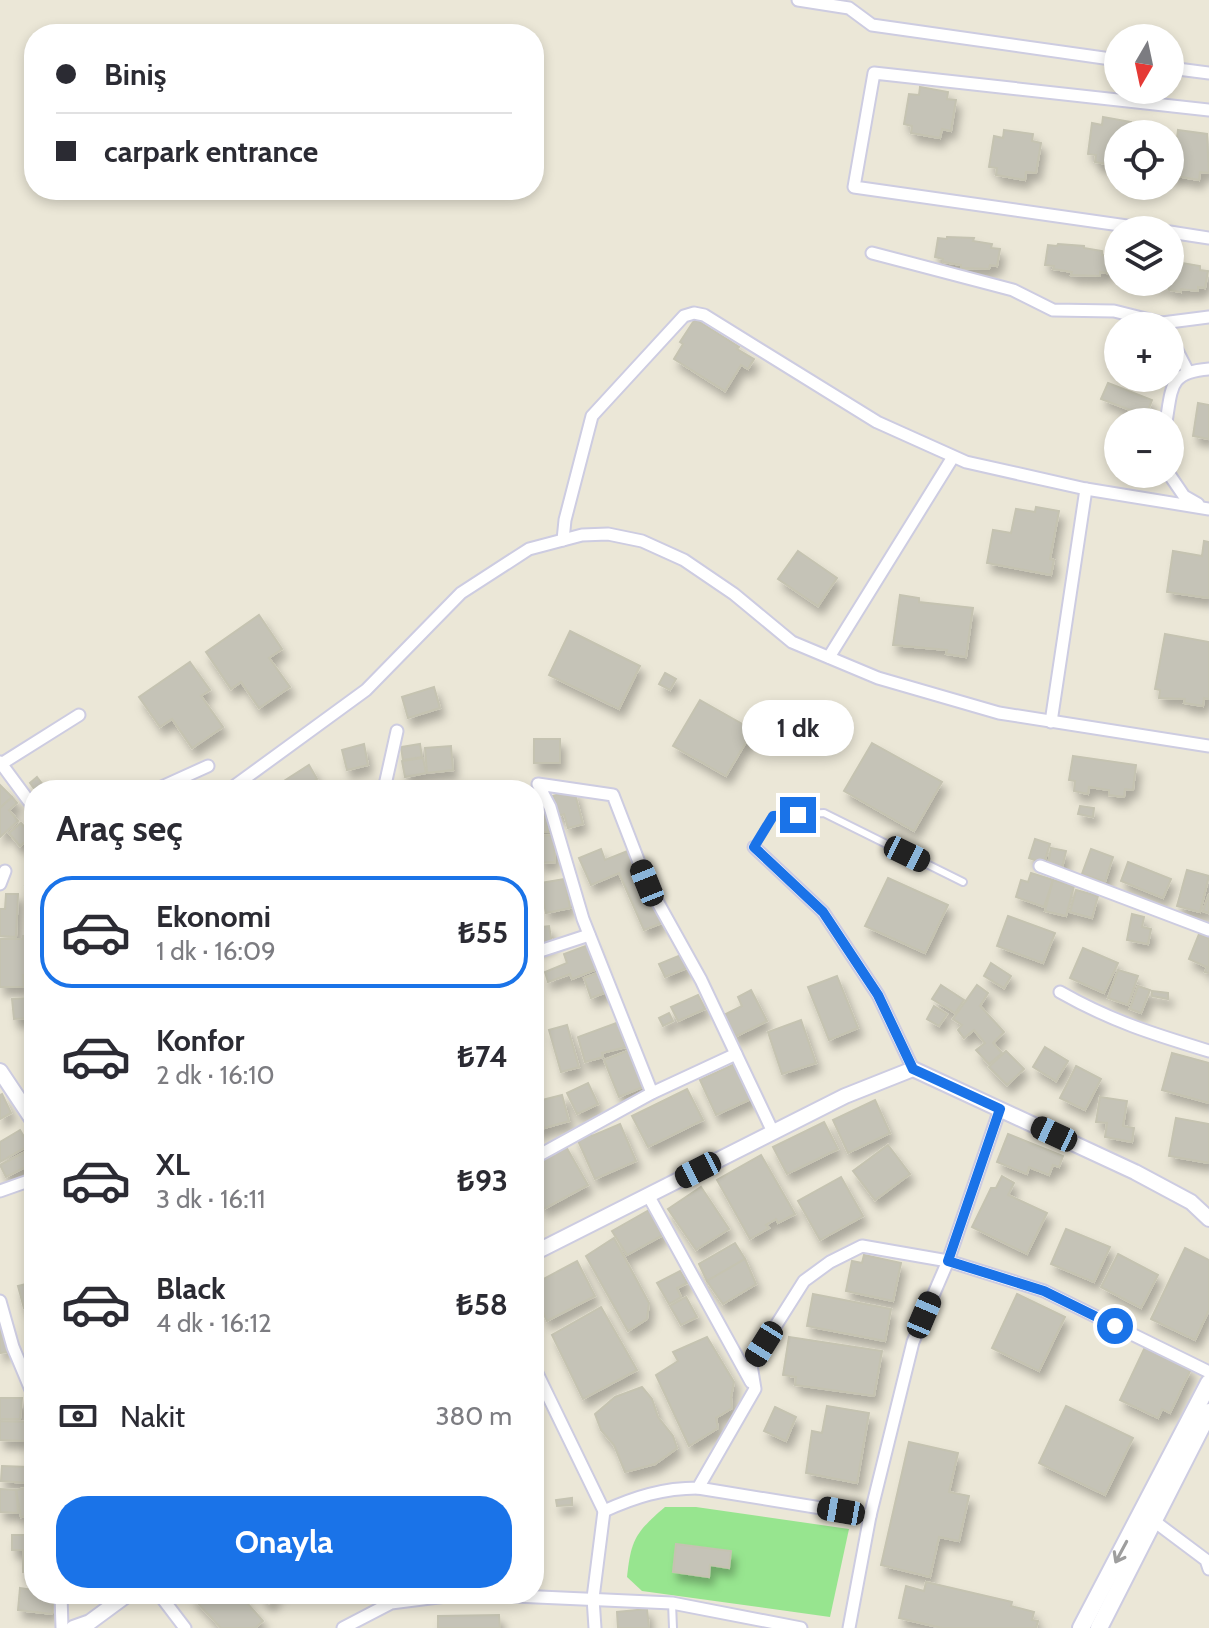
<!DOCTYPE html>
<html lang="tr">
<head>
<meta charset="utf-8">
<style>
  body { margin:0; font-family:Cabin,sans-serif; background:#f2f2f3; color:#2b2b33; height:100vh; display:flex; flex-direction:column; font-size:30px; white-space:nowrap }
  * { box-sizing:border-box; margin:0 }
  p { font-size:26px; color:#7c7c81 }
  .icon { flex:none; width:44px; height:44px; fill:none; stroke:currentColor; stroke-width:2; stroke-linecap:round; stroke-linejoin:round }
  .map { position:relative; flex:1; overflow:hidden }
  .sheet { position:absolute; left:24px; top:780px; width:520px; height:824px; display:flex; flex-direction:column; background:#fff; border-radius:32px; box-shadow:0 4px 12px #0003 }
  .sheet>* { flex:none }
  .top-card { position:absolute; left:24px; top:24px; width:520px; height:176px; border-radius:32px; box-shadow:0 4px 12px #0003; display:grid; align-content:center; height:176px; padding:0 32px; background:#fff }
  .needle { width:52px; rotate:189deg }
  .fabs { position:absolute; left:1104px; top:24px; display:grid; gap:16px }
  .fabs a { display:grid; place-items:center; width:80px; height:80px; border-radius:50%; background:#fff; box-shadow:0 4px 12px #0003; font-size:40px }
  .end { position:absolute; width:36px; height:36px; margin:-18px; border:10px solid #1a73e8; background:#fff; box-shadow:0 0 0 4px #fff }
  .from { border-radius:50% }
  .bubble { position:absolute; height:56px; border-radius:28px; background:#fff; box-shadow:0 4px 12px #0003; font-size:26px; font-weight:700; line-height:56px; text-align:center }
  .car { position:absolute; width:24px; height:48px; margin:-24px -12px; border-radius:10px; box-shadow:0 0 6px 2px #0007; background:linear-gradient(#222 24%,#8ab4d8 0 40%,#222 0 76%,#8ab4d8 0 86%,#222 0) }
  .top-card b { display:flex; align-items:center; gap:28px; height:76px; font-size:30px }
  .top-card b+b { border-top:2px solid #e1e1e2 }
  .top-card i { width:20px; height:20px; background:#2b2b33 }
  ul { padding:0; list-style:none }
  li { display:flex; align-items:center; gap:24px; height:112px; margin:0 16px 12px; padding:0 16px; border:4px solid transparent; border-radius:32px }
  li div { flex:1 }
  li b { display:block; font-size:30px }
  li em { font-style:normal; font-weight:700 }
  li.selected { border-color:#1a73e8 }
  li>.icon { width:72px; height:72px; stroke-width:1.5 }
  h2 { padding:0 32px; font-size:36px; line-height:96px }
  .pay { display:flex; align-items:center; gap:20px; height:88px; padding:0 32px; font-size:30px }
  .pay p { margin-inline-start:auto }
  .primary-button { display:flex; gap:16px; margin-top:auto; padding:16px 32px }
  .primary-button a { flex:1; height:92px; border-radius:32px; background:#1a73e8; color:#fff; font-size:32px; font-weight:700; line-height:92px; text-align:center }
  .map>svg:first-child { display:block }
  .green { fill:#97e58f }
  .building { fill:#c5c3b7; stroke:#c5c3b1; stroke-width:2; filter:url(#shadow) }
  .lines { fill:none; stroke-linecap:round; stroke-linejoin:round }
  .service-casing { stroke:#cdcce1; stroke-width:10 }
  .minor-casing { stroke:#cdcce1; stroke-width:15 }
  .tertiary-casing { stroke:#cdcce1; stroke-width:18 }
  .secondary-casing { stroke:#cdcce1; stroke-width:20 }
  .service { stroke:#fff; stroke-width:6 }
  .minor { stroke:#fff; stroke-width:11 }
  .tertiary { stroke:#fff; stroke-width:14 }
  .secondary { stroke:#fff; stroke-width:16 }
  .oneway { stroke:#9e9e9e }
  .route { stroke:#1a73e8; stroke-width:10 }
</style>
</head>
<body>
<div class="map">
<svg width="1209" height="1628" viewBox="0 0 1209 1628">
  <defs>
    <filter id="shadow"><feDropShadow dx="4.5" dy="8" stdDeviation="4" flood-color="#0004"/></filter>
  </defs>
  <rect width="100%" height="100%" fill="#ebe7d7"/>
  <!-- green -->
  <path class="green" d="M665,1507H696L849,1529L830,1617L642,1591L627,1577C631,1539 636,1532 665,1507Z"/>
  <!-- building -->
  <g class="building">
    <polygon points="920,87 948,92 947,99 956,100 951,131 942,129 940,138 911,133 912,126 904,124 909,94 919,95"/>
    <polygon points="1103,117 1131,122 1130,128 1139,130 1138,134 1118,134 1118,166 1095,162 1096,155 1088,154 1092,123 1102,125"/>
    <polygon points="1004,130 1033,134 1032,141 1041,143 1036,173 1026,172 1025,180 996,175 997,168 989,167 994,136 1003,138"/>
    <polygon points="1178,130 1207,134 1209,173 1200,172 1199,180 1170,175 1170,137 1177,138"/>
    <polygon points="947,237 974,238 973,241 992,244 991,248 1000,249 997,266 990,265 989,269 961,268 961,265 943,262 943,259 935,257 938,238 947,239"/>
    <polygon points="1058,244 1084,246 1084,248 1102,251 1102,255 1110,256 1107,273 1100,272 1100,276 1071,275 1072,272 1053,269 1054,266 1045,265 1048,245 1057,246"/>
    <polygon points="1174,259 1182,261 1182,263 1200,266 1200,270 1208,271 1205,288 1198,287 1198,291 1181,289 1181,292 1169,290 1169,287 1151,284 1170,282 1170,261"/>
    <polygon points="695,319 739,347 737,349 754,359 748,369 741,365 725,391 674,359 683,344 680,342"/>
    <polygon points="1108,383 1152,400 1146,416 1101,399"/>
    <polygon points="1198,403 1209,405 1209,439 1193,436"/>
    <polygon points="1036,507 1059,511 1050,559 1054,560 1051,575 987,563 993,530 1011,533 1016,509 1035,512"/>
    <polygon points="1204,541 1209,542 1209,598 1167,592 1173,551 1202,556"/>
    <polygon points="798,551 837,578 818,606 778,579"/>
    <polygon points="900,595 919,598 919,602 973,608 966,657 946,654 947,650 893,645"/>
    <polygon points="259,615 282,649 269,658 290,687 259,708 241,682 231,689 206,652"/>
    <polygon points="570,631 640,666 619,709 549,675"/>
    <polygon points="1165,634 1209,642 1209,699 1204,698 1203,706 1184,703 1185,699 1159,698 1160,690 1155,689"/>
    <polygon points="190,662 210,690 201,696 223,727 192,748 172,719 160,727 139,697"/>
    <polygon points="665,673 676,679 670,690 659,684"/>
    <polygon points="434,687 440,708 408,718 402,697"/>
    <polygon points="700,700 753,730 726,776 673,746"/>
    <rect x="534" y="739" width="26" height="24"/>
    <polygon points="872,743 942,782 914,831 844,791"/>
    <polygon points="364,744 368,765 347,770 342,750"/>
    <polygon points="420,744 422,757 403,760 401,747"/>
    <polygon points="451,746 453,770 427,773 425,748"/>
    <polygon points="1073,756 1136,765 1133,790 1125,789 1124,797 1109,795 1109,790 1089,787 1088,794 1074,791 1075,781 1069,780"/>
    <polygon points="423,758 426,773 405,777 402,761"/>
    <polygon points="309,765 317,779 303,788 304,790 270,790"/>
    <polygon points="37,777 47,790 35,790 30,783"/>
    <polygon points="0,785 12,797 0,808"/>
    <polygon points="425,785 426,790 400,790 400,789"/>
    <polygon points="574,790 583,824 568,828 564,814 559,816 553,796"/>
    <polygon points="12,797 17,803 9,810 18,821 0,837 0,808"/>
    <polygon points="1080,806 1094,808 1093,817 1078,814"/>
    <polygon points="534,807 547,807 548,832 534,832"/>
    <polygon points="21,823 32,836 20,846 9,833"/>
    <polygon points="554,835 555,862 540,863 538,836"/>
    <polygon points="1035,839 1050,844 1044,863 1029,858"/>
    <polygon points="1051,848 1066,851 1062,868 1048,865"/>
    <polygon points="601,849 605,860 630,850 662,923 644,930 619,873 591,885 579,858"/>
    <polygon points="1091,849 1113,857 1105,882 1082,874"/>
    <polygon points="1128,862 1171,879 1163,898 1121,881"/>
    <polygon points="1187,870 1209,876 1200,912 1177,906"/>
    <polygon points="1031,873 1053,880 1044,907 1016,897 1021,880 1028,882"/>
    <polygon points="888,878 948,905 925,953 865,926"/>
    <polygon points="565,879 570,908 546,913 540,883"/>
    <polygon points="1053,880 1074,886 1066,916 1045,911"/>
    <polygon points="34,882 34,912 25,886"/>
    <polygon points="1076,890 1098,896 1092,918 1070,912"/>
    <polygon points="6,894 18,894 16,937 0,936 0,909 5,909"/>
    <polygon points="1209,894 1209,913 1203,911"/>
    <polygon points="1132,914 1144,917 1142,927 1151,929 1148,944 1127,940"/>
    <polygon points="1008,916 1055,933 1043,963 997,946"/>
    <polygon points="549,926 552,944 534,947 534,928"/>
    <polygon points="1199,934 1209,938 1209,973 1205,972 1207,967 1189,959"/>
    <polygon points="23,936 34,936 34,983 33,975 23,975 24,987 0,987 0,939 23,939"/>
    <polygon points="591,944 600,968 572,979 570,974 548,982 545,972 567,963 564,954"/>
    <polygon points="1083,948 1118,963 1104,993 1070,978"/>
    <polygon points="681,955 687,968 665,977 659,964"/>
    <polygon points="991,963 1011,976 1004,988 984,976"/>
    <polygon points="1118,970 1138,976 1128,1005 1108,998"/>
    <polygon points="600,972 607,992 591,998 584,978"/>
    <polygon points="837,976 858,1028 829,1040 808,987"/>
    <polygon points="941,985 964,1000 955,1013 932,999"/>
    <polygon points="977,985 988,993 980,1006 1004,1032 993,1043 1002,1053 989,1064 976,1050 985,1043 974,1030 964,1038 958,1030 962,1025 953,1019"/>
    <polygon points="1138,986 1150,990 1141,1013 1130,1009"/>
    <polygon points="751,990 767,1021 735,1037 724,1015 742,1006 738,997"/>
    <polygon points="1152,991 1168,993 1168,999 1152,996"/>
    <polygon points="698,995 705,1009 678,1021 671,1007"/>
    <polygon points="29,998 30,1018 14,1019 12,999"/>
    <polygon points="934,1006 947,1014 939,1026 927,1019"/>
    <polygon points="669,1013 673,1021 663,1026 659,1018"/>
    <polygon points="801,1020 816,1063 782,1074 768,1032"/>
    <polygon points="619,1022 626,1047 602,1053 603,1057 585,1062 578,1037"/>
    <polygon points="567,1025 579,1067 561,1072 549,1030"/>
    <polygon points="1045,1047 1068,1061 1056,1081 1033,1067"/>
    <polygon points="630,1050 645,1086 619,1097 604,1060"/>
    <polygon points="1006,1051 1024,1069 1007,1085 989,1067"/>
    <polygon points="1172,1053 1209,1063 1209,1103 1162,1090"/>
    <polygon points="737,1063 753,1098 716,1115 700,1080"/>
    <polygon points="1076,1066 1101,1079 1085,1110 1060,1098"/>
    <polygon points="588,1083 598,1104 577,1114 567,1093"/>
    <polygon points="687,1089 703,1120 648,1147 632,1116"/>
    <polygon points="2,1094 11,1113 0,1119 0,1095"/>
    <polygon points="562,1095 569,1121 534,1131 534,1102"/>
    <polygon points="1100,1097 1127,1101 1123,1126 1134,1128 1132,1142 1105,1137 1107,1123 1096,1122"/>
    <polygon points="875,1100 890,1133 848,1153 833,1120"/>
    <polygon points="1176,1118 1209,1124 1209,1163 1169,1156"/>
    <polygon points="824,1122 838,1149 787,1174 773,1147"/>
    <polygon points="620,1124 636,1161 595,1179 576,1136 589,1130 592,1136"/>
    <polygon points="20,1130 29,1145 0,1162 0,1142"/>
    <polygon points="1008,1134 1063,1156 1059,1167 1053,1165 1049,1175 1029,1167 1027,1174 997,1162"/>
    <polygon points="565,1145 588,1185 544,1209 534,1190 534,1162"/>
    <polygon points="888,1145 910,1174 875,1200 853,1171"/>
    <polygon points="27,1151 33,1163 6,1177 0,1165"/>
    <polygon points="761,1155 795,1214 778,1223 776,1219 766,1225 769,1228 750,1239 717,1180"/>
    <polygon points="1002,1176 1014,1183 1008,1195 1047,1213 1027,1254 972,1227 991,1188 996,1188"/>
    <polygon points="841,1177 863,1216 820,1240 798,1201"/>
    <polygon points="701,1187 729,1229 696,1250 668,1209"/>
    <polygon points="649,1210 663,1235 627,1255 612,1231"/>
    <polygon points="1066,1229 1110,1247 1094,1282 1051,1264"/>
    <polygon points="614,1238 649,1303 647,1319 628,1331 586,1256"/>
    <polygon points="735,1243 745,1259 707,1281 699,1264"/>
    <polygon points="1185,1248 1209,1260 1209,1310 1195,1340 1151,1319"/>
    <polygon points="1118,1254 1158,1275 1141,1308 1101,1287"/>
    <polygon points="864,1255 901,1263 893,1301 846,1291 852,1261 862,1263"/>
    <polygon points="745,1259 756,1284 723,1304 707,1281"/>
    <polygon points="577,1261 595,1296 547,1321 534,1293 534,1284"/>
    <polygon points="680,1271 687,1283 677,1288 681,1297 669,1304 657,1283"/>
    <polygon points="34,1282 34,1306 24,1308 18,1286"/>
    <polygon points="813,1294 891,1309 885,1341 807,1326"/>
    <polygon points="1017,1294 1065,1317 1039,1371 992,1348"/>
    <polygon points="686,1297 697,1317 681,1325 670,1306"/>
    <polygon points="601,1307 637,1370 583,1399 552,1335"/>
    <polygon points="0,1325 6,1325 7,1352 0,1353"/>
    <polygon points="707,1337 734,1382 731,1397 732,1408 716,1418 718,1428 689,1446 656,1375 678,1361 673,1352"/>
    <polygon points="789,1337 882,1351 874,1396 795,1385 796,1377 783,1375"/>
    <polygon points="1145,1347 1191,1369 1170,1413 1162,1409 1158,1418 1120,1400"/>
    <polygon points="642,1387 652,1399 658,1417 673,1436 677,1448 655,1464 625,1472 614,1445 601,1430 595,1414 615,1397"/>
    <polygon points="0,1398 22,1398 20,1419 0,1419"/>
    <polygon points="827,1406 869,1413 857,1483 806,1473 812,1431 822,1433"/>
    <polygon points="1066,1406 1133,1438 1105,1495 1039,1463"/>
    <polygon points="775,1407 796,1417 786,1441 764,1431"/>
    <polygon points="0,1421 25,1422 25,1441 0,1440"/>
    <polygon points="909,1442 958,1453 949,1492 969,1496 959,1541 939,1537 930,1577 881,1565"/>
    <polygon points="2,1466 28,1467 27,1483 1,1481"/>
    <polygon points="34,1486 34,1515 21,1517 16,1490"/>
    <polygon points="0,1489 16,1490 18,1513 0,1512"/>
    <polygon points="572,1498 572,1505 557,1506 556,1500"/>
    <polygon points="12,1535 34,1535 34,1572 23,1572 23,1550 12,1550"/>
    <polygon points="676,1544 731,1551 729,1568 710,1565 709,1577 673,1572"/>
    <polygon points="926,1582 1012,1602 1011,1606 1034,1612 1032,1620 1038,1621 1036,1628 942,1628 899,1618 906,1586 924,1591"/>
    <polygon points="20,1588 34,1590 34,1594 54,1594 52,1614 18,1610"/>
    <polygon points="239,1594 263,1621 255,1628 221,1628 190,1595"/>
    <polygon points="260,1594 277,1594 269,1603"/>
    <polygon points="647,1609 649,1628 618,1628 617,1612"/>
    <polygon points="499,1615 500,1628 438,1628 438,1616"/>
  </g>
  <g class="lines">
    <!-- service casing -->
    <g class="service-casing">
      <g id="service">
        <polyline points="754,847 773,816 824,813 963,882"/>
        <polyline points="672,1603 673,1628"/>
      </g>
    </g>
    <!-- minor casing -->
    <g class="minor-casing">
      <g id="minor">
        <polyline points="798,0 849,8 872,25 1118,60"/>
        <polyline points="1170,68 1209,73"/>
        <polyline points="1155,230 854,187 874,73 1209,110"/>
        <polyline points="1170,232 1209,238"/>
        <polyline points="872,253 1013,290 1053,310 1114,311 1162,323 1164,326"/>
        <polyline points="1162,323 1209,317"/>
        <polyline points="1170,337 1187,370"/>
        <path d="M1166,422C1172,387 1169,372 1209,369"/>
        <polyline points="1169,474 1184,496 1198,504"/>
        <polyline points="563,540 565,520 592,416 684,316 694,313 704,315 877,422 966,462 1086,489 1209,509"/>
        <polyline points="829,657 953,457"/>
        <polyline points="1051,722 1086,489"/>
        <polyline points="0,762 34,808"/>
        <polyline points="1,764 79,715"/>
        <polyline points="155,790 208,766"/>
        <polyline points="229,790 366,690 461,593 529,549 582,535 608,534 642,541 684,560 734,594 792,642 878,678 999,713 1209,746"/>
        <polyline points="387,790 385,785 397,731"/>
        <polyline points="754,847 823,912 878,995 913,1069"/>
        <polyline points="1040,866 1209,930"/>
        <polyline points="0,884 5,871"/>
        <polyline points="534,953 589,935"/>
        <path d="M1060,992C1111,1021 1153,1034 1209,1051"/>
        <polyline points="652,1093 583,919 550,807 538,784 613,795 647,883 701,980 736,1054"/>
        <polyline points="534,1158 652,1093 736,1054 773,1132"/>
        <polyline points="0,1191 34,1179"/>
        <polyline points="648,1195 751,1382"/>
        <polyline points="0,1301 13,1347 34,1397"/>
        <polyline points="534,1367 604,1511 593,1598 595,1628"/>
        <polyline points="698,1488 870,1516"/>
        <path d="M604,1511C635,1497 663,1488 698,1488L755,1389L751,1365L804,1281L830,1262L862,1246L948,1261L1044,1291L1209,1372"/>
        <polyline points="1154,1521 1206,1560 1209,1569"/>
        <polyline points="61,1594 62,1628"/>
        <polyline points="159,1594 185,1628"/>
        <polyline points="472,1594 672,1603 801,1628"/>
        <polyline points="343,1628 391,1603 462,1594"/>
        <polyline points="849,1628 870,1516 913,1342 948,1261 1000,1109"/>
      </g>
    </g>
    <!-- tertiary casing -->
    <g class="tertiary-casing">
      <g id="tertiary">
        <polyline points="0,1071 34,1122"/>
        <polyline points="534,1253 845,1096 913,1069 1135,1172 1191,1202 1209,1219"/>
        <polyline points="73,1628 90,1622 128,1594"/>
      </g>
    </g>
    <!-- secondary casing -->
    <g class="secondary-casing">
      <g id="secondary">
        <polyline points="1081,1628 1209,1383"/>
        <polyline points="1099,1628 1209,1412"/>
      </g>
    </g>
    <!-- service -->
    <use href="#service" class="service"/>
    <!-- minor -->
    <use href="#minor" class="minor"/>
    <!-- tertiary -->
    <use href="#tertiary" class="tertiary"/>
    <!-- secondary -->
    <use href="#secondary" class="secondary"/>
  </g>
  <!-- one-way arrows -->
  <defs><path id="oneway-shaft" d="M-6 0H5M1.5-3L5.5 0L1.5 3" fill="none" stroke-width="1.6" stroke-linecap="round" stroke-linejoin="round" transform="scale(2)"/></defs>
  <use class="oneway" href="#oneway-shaft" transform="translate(1121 1552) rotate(118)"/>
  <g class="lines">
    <!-- route -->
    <polyline class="route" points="798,815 773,816 754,847 823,912 878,995 913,1069 1000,1109 948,1261 1044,1291 1115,1326"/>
  </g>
</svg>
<div class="fabs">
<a><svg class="needle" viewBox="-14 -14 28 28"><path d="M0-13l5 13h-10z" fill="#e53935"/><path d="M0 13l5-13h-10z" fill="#7c7c81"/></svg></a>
<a><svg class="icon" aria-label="locate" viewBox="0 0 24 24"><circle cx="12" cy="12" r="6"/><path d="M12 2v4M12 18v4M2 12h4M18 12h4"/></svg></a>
<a><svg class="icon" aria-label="layers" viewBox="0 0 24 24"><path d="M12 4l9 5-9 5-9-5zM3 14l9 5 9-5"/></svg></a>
<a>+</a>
<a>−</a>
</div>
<i class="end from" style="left:1115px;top:1326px"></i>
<i class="end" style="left:798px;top:815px"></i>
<div class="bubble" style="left:742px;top:700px;width:112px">1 dk</div>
<i class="car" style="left:907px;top:854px;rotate:116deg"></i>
<i class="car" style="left:647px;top:883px;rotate:338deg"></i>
<i class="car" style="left:1054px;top:1134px;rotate:295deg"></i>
<i class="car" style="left:698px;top:1170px;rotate:243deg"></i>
<i class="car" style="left:924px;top:1315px;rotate:23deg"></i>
<i class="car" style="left:764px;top:1344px;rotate:212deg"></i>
<i class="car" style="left:841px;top:1511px;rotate:280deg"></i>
<div class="top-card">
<b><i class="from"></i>Biniş</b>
<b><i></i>carpark entrance</b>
</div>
<section class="sheet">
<h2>Araç seç</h2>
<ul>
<li class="selected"><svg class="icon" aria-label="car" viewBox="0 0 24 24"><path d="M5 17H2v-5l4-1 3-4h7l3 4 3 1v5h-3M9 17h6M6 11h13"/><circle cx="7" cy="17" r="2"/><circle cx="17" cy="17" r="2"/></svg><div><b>Ekonomi</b><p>1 dk · 16:09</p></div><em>₺55</em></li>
<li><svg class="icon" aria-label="car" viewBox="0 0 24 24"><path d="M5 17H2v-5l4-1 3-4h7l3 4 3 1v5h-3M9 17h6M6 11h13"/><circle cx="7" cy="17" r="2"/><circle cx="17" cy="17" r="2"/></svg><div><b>Konfor</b><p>2 dk · 16:10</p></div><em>₺74</em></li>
<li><svg class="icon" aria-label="car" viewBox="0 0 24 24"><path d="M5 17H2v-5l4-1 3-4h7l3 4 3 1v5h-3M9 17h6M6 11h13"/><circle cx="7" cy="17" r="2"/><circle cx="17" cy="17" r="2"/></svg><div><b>XL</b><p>3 dk · 16:11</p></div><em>₺93</em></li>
<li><svg class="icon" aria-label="car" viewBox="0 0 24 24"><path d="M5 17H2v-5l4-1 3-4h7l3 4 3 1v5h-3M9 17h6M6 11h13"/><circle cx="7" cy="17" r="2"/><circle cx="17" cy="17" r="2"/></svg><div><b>Black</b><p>4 dk · 16:12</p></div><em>₺58</em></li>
</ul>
<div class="pay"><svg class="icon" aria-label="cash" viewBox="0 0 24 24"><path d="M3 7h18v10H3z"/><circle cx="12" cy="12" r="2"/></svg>Nakit<p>380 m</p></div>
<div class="primary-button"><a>Onayla</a></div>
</section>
</div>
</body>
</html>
